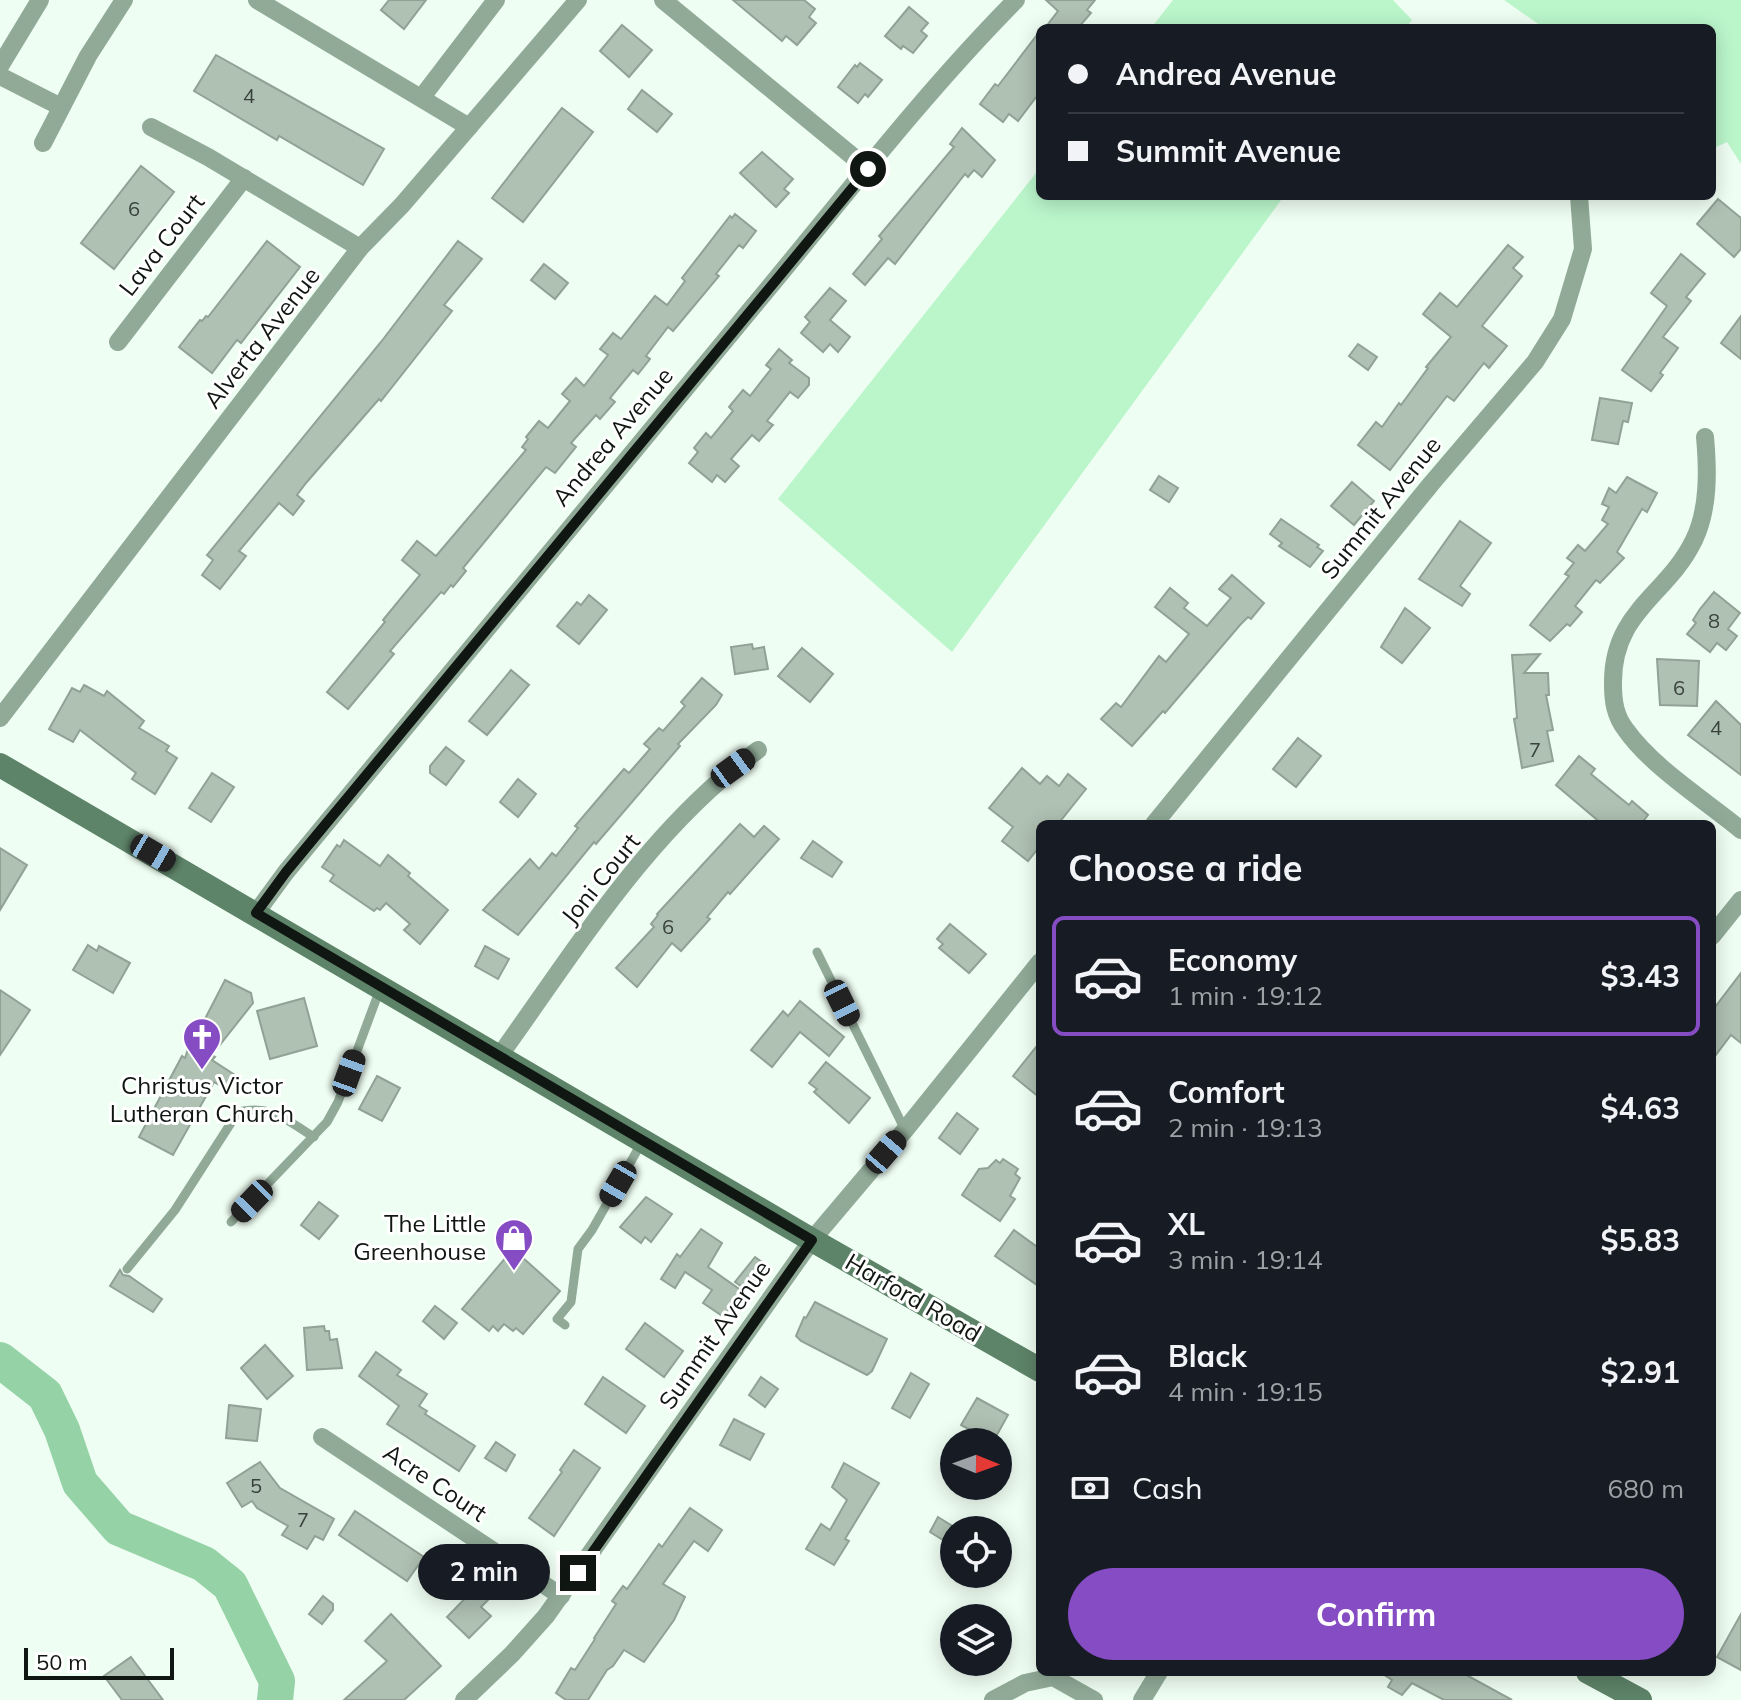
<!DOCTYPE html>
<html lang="en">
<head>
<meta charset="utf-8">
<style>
  body { margin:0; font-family:Mulish,sans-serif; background:#242831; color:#f1f3f6; height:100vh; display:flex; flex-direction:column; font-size:30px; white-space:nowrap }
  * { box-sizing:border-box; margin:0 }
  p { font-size:26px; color:#9ea1a6 }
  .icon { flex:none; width:44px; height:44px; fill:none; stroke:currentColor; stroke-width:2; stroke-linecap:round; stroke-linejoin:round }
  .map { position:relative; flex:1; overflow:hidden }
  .sheet { position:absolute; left:1036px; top:820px; width:680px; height:856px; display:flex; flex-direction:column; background:#171b24; border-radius:12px; box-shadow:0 4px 20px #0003 }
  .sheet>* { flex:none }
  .guide { position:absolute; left:1036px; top:24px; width:680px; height:176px; border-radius:12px; box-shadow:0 4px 20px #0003; display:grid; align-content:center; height:176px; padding:0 32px; background:#171b24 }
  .needle { width:52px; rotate:91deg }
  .fabs { position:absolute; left:940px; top:1428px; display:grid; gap:16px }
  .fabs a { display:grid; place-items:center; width:72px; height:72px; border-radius:50%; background:#171b24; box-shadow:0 4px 20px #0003; font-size:40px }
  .scale { position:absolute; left:24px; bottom:20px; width:150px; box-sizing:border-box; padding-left:8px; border:4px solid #101611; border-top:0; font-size:22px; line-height:28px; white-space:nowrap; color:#101611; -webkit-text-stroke:6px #fff; paint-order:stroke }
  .end { position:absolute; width:36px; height:36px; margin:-18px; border:10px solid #101611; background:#fff; box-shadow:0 0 0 4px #fff }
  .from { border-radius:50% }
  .bubble { position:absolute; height:56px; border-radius:28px; background:#171b24; box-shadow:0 4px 20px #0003; font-size:26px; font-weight:700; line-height:56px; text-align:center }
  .car { position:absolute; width:24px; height:48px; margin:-24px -12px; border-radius:10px; box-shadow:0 0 6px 2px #0007; background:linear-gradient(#222 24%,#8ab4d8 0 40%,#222 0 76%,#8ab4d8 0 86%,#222 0) }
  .guide b { display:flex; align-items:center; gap:28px; height:76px; font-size:30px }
  .guide b+b { border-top:2px solid #363941 }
  .guide i { width:20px; height:20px; background:#f1f3f6 }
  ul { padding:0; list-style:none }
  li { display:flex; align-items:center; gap:24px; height:120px; margin:0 16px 12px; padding:0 16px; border:4px solid transparent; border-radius:12px }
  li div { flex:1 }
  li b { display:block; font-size:30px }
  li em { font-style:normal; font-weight:700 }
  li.current { border-color:#854cc3 }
  li>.icon { width:72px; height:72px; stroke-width:1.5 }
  h2 { padding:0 32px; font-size:36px; line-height:96px }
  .pay { display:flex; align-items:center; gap:20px; height:88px; padding:0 32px; font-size:30px }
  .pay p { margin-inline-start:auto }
  .primary-button { display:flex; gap:16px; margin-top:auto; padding:16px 32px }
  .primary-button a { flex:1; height:92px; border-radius:48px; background:#854cc3; color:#fff; font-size:32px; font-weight:700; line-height:92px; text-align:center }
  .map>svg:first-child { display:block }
  .green { fill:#bbf6cb }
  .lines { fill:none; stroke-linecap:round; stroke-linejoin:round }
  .river { stroke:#95d3a7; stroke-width:36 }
  .building { fill:#afc1b3; stroke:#91a295; stroke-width:2 }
  .lane { stroke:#90aa97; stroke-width:9 }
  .street { stroke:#90aa97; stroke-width:18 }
  .secondary { stroke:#5d8368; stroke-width:24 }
  .route { stroke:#101611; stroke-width:10 }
  .labels { text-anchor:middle; stroke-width:6; stroke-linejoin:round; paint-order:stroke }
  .number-label { font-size:20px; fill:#38413a }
  .street-label { font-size:24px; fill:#101611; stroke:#fff }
  .poi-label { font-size:24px; fill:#101611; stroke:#fff }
</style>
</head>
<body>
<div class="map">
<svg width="1741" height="1700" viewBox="0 0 1741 1700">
  <rect width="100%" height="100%" fill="#effef3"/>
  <!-- green -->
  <g class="green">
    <polygon points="1173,0 1393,0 1412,20 1406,28 1151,28"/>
    <polygon points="1504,0 1741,0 1741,164 1727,142 1712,149 1712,28 1544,28"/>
    <polygon points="1040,168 1040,196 1284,196 952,652 778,499"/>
  </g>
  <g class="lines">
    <!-- river -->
    <polyline class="river" points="0,1360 45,1395 62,1430 80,1483 119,1528 204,1564 230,1585 277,1681 275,1700"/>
  </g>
  <!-- building -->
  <g class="building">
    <polygon points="389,0 426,0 404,29 381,10"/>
    <polygon points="733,0 804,0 815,9 809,17 816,23 797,45 786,36 782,41"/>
    <polygon points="1046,0 1095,0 1087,10 1091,13 1078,28 1045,28 1058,11"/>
    <polygon points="909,7 928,23 921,31 927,36 913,53 903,46 901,49 885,36"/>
    <polygon points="622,25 652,50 629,77 600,51"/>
    <polygon points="1040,31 1040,92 1018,121 1009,114 1003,122 980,104 995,84 998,86"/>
    <polygon points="216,55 384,149 363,185 279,136 277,140 194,91"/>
    <polygon points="860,63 882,80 868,97 865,94 858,103 838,87 855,65 857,67"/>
    <polygon points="642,90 672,114 657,132 628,109"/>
    <polygon points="562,108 593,132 523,222 492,198"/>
    <polygon points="962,128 995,160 982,177 974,170 968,177 965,174 895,264 888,258 865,285 853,274 882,239 879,236 954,147 950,144"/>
    <polygon points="762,152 793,179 784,189 789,193 776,207 740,173"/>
    <polygon points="141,166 174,192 114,269 81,243"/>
    <polygon points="1718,199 1741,218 1741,249 1734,257 1697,224"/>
    <polygon points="735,214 756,231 743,248 739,245 716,274 719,276 673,331 668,327 646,356 650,359 638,374 633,370 610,398 615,402 600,419 596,415 571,443 576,447 555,473 546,467 463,568 466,571 453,587 451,585 444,594 441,592 390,651 394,654 348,709 327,692 385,622 383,620 420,575 402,560 417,541 436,556 526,450 522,447 528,439 526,437 539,421 548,428 570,401 562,394 576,378 584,386 608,355 600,349 613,333 621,339 655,296 667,305 685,281 682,278 730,216 732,218"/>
    <polygon points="267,241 300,267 241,343 237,340 212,373 179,347 200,320 202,321 206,316 208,317"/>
    <polygon points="458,241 482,259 444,305 452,311 381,401 379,399 306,483 297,495 304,501 293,515 279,503 239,551 246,556 220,589 202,575 213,560 207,555 381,342"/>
    <polygon points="1508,245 1523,257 1513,268 1522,276 1482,326 1507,346 1489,368 1484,363 1454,401 1447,396 1390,470 1358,445 1376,422 1382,427 1399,403 1401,405 1428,368 1426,367 1451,337 1423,314 1440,293 1457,307"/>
    <polygon points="1681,254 1705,274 1686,297 1691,301 1663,337 1678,348 1660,373 1663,375 1651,391 1622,370 1667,306 1651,293"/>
    <polygon points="544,264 568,283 555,299 531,280"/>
    <polygon points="830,288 846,301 830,320 850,337 838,352 830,344 823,352 801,333 810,322 805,317"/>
    <polygon points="1741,316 1741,359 1721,343"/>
    <polygon points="1358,344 1377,357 1368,370 1349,356"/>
    <polygon points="779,349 792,360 789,363 809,378 809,385 798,398 790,392 767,421 773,425 759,441 752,435 731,459 739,466 725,482 717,475 712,482 689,463 698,452 694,448 706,433 711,438 733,411 729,407 743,390 750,396 771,369 766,365"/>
    <polygon points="1600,398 1632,403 1628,422 1623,421 1618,444 1592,440"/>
    <polygon points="1159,476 1178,488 1169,502 1150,490"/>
    <polygon points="1627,477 1657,493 1647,512 1642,509 1617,552 1624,558 1600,583 1596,580 1575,606 1582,612 1570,626 1567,624 1550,641 1530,625 1569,576 1565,574 1574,563 1567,558 1578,545 1585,551 1608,524 1602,520 1609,507 1602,504 1609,488 1616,493"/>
    <polygon points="1352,482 1374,501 1354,525 1331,506"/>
    <polygon points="1281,519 1319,545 1317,547 1323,551 1310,567 1279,546 1282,543 1270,534"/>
    <polygon points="1460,521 1491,543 1460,586 1470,594 1462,606 1419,579"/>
    <polygon points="1232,575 1264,603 1251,619 1248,617 1240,625 1165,713 1163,711 1132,746 1101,719 1116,703 1121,707 1159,656 1166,662 1189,634 1155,607 1170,588 1188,603 1184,608 1207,626 1231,598 1219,589"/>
    <polygon points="1714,592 1740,613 1728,629 1737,636 1726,650 1717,643 1710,652 1687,634 1696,623 1693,620 1700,609"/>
    <polygon points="589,595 607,610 579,644 557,626 577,602 581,605"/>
    <polygon points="1405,608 1430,628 1402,663 1381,647"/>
    <polygon points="752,644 753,649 764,647 768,669 735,674 731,647"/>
    <polygon points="802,648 833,674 810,702 778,676"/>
    <polygon points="1540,654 1524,673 1548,673 1549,695 1546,695 1553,730 1547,731 1553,761 1522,768 1514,719 1517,718 1512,655"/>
    <polygon points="1657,659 1699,661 1697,706 1660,705"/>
    <polygon points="511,670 529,685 487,735 469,721"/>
    <polygon points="702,678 722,695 716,705 678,744 680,746 596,844 594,842 518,935 483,910 530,859 539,869 552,853 556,856 578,828 575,826 610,785 624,769 629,773 650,749 644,744 659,728 663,731 685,706 681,702"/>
    <polygon points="84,685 104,696 107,691 144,721 139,728 169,746 166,751 177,758 155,794 132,779 136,773 80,730 73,742 49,729 72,688 80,692"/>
    <polygon points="1716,701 1741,725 1741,775 1688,735"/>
    <polygon points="1298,738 1321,756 1296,787 1273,769"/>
    <polygon points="446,747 464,761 446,785 430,773 430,766"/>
    <polygon points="1579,756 1595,769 1591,774 1629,805 1632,801 1648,815 1641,824 1602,824 1556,785"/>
    <polygon points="1022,768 1040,784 1047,776 1059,786 1068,774 1086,789 1058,824 1040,824 1040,846 1028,861 1002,841 1013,827 989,808"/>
    <polygon points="212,773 234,787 211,822 189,808"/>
    <polygon points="518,779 536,794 518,817 500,802"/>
    <polygon points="740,824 754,837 764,826 779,839 730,894 728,892 707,917 710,919 681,951 672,943 637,987 616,968 654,927 651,924 658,915 657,914"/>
    <polygon points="344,840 380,866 388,855 410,873 408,876 448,910 420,944 404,930 410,924 386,903 380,910 377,908 374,911 330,881 334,875 322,867 337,845 340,847"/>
    <polygon points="813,841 842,862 832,877 801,858"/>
    <polygon points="0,848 27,865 0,910"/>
    <polygon points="950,924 986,954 969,973 939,948 943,944 937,939"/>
    <polygon points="88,945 97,951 99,946 130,963 113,993 73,970"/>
    <polygon points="485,946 509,959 498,979 475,966"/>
    <polygon points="1741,973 1741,1043 1731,1035 1712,1060 1712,1011"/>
    <polygon points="225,980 251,993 253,1003 212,1055 215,1057 212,1060 238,1077 229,1090 214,1082 173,1155 139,1137 182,1056 185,1058 190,1043 193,1044 198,1030 201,1031 206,1017"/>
    <polygon points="0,990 30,1010 0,1055"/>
    <polygon points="304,998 317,1046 270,1059 257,1011"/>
    <polygon points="800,1001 844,1037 829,1056 800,1032 772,1067 751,1050 783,1011 788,1016"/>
    <polygon points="1040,1042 1040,1098 1013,1076"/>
    <polygon points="826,1062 870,1098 849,1123 814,1092 817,1089 809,1083"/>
    <polygon points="377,1076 400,1088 382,1121 359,1109"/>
    <polygon points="957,1113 978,1129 960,1154 939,1138"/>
    <polygon points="1003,1159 1018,1169 1015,1174 1020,1178 1010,1196 1015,1199 1000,1221 962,1195 979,1169 988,1168 996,1160 1000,1163"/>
    <polygon points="646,1197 672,1214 651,1242 645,1237 641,1243 620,1227"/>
    <polygon points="319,1202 338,1216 319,1239 301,1225"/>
    <polygon points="701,1229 722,1243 708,1267 742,1291 724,1317 703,1303 712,1290 685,1272 675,1288 661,1279 677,1254 680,1257"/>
    <polygon points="1014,1230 1040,1249 1040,1287 995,1256"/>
    <polygon points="513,1249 560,1291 523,1334 516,1328 513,1331 504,1324 498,1331 493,1326 489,1331 462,1309"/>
    <polygon points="755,1257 770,1268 751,1293 735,1282"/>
    <polygon points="120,1270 123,1275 129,1276 162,1299 153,1312 110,1286"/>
    <polygon points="815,1302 887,1339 872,1371 867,1375 801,1341 796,1336 804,1317 806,1318"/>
    <polygon points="435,1306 457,1323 444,1339 423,1321"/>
    <polygon points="645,1323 683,1351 664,1377 626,1349"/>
    <polygon points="324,1326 325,1331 329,1331 330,1340 337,1339 342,1368 307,1370 304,1328"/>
    <polygon points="265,1345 293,1376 267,1399 241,1368"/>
    <polygon points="376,1352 401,1370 397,1375 427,1394 419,1406 427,1411 425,1414 475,1446 459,1471 387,1424 399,1406 359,1376"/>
    <polygon points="911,1373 929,1384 910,1418 892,1408"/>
    <polygon points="603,1377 645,1406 626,1433 585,1404"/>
    <polygon points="761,1377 778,1389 765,1407 749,1395"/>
    <polygon points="977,1398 1008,1415 993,1442 961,1425"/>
    <polygon points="229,1405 261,1409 257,1441 226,1438"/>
    <polygon points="734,1419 764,1434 750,1460 720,1445"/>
    <polygon points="496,1442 515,1455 506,1471 485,1458"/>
    <polygon points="574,1450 600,1468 554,1536 529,1518 562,1472 560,1470"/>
    <polygon points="260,1462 280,1488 334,1519 323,1540 315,1536 307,1549 282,1535 288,1526 257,1508 252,1501 242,1507 227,1483"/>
    <polygon points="844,1463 879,1483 845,1539 849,1541 834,1565 806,1549 821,1524 830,1530 847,1500 832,1487"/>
    <polygon points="690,1508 722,1530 708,1551 694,1541 663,1584 685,1597 674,1620 644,1662 624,1650 613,1666 607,1670 588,1700 566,1700 556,1693 571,1668 575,1670 595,1639 594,1638 616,1604 612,1601 623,1586 627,1589 659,1544 662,1547"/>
    <polygon points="355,1511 424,1557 407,1581 339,1535"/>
    <polygon points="938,1517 954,1527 954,1547 930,1532"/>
    <polygon points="477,1586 489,1599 481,1607 491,1616 469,1638 447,1617"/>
    <polygon points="323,1596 333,1604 333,1610 322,1624 309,1614"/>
    <polygon points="391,1614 441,1666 404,1700 344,1700 387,1661 365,1641"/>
    <polygon points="1741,1614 1741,1670 1717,1657"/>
    <polygon points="131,1657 163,1700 122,1700 104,1676"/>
    <polygon points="1380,1672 1461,1672 1512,1700 1444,1700 1412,1683 1402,1695 1388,1687 1392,1680"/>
  </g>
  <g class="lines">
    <!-- lane -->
    <g class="lane">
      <polyline points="817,952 905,1130"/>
      <polyline points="231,1222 327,1122 338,1102 380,989"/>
      <path d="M127,1269L175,1210L238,1112C272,1104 286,1120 314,1137"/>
      <polyline points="565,1325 557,1319 571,1302 578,1249 592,1230 642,1142"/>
    </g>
    <!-- street -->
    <g class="street">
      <polyline points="257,0 469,127"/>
      <polyline points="663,0 868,169"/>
      <polyline points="0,66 40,0"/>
      <polyline points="0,76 61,107"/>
      <polyline points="422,97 496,0"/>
      <polyline points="151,127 208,157 360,248"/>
      <polyline points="43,143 88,56 124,0"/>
      <polyline points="118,342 244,178"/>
      <path d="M1705,437C1708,470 1709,509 1694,540C1667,596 1612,611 1613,684C1613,701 1615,716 1626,730C1652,767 1706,801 1741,830"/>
      <polyline points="0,718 360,248 402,205 578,0"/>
      <polyline points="1154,824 1431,484 1535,362 1562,319 1583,249 1579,196"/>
      <path d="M256,913L286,872C442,684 596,495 752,308C839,204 921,96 1016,0"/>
      <polyline points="1712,936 1741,900"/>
      <path d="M500,1055C577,948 650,828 758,750"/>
      <polyline points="322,1437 561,1596"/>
      <polyline points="464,1700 512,1654 546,1616 812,1240 905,1130 1040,962"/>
      <polyline points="993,1700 1025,1683 1053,1677 1094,1700"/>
      <polyline points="1142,1700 1159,1672"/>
    </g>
    <!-- secondary -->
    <g class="secondary">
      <polyline points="0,765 812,1240 1040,1370"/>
      <polyline points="1588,1672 1640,1700"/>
    </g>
  </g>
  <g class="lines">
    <!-- route -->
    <polyline class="route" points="578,1573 812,1240 256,913 286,872 868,169"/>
  </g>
  <!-- icons -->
  <defs>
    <g id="church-pin" transform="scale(2)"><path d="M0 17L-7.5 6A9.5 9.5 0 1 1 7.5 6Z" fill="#854cc3" stroke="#fff"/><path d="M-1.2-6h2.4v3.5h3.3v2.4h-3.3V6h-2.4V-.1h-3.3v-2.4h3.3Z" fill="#fff"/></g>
    <g id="shop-pin" transform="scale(2)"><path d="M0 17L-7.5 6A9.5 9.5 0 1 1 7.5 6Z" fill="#854cc3" stroke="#fff"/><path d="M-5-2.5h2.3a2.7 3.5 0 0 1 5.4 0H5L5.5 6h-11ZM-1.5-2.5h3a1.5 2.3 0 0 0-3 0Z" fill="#fff"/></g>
  </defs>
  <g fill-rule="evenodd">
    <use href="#church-pin" x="202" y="1037"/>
    <use href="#shop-pin" x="514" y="1238"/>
  </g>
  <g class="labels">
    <!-- number labels -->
    <g class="number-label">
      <text x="249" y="103">4</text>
      <text x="134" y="216">6</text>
      <text x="1714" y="628">8</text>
      <text x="1679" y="695">6</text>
      <text x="1716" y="735">4</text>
      <text x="1535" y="757">7</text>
      <text x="668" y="934">6</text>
      <text x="256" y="1493">5</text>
      <text x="303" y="1527">7</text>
    </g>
    <!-- street labels -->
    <g class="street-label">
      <text transform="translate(162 245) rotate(-52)" y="8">Lava Court</text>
      <text transform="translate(262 338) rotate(-52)" y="8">Alverta Avenue</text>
      <text transform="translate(613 437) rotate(-50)" y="8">Andrea Avenue</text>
      <text transform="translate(1381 508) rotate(-51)" y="8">Summit Avenue</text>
      <text transform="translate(601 879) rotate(-51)" y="8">Joni Court</text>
      <text transform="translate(913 1298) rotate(30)" y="8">Harford Road</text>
      <text transform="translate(715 1335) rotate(-55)" y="8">Summit Avenue</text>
      <text transform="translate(435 1483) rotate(34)" y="8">Acre Court</text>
    </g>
    <!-- poi labels -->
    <g class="poi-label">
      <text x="202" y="1094">Christus Victor<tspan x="202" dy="28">Lutheran Church</tspan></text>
      <text x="486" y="1232" text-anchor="end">The Little<tspan x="486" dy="28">Greenhouse</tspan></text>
    </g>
  </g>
</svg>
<div class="fabs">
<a><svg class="needle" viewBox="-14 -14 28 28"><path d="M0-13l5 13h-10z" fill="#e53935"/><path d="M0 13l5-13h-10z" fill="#9ea1a6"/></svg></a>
<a><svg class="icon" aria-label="locate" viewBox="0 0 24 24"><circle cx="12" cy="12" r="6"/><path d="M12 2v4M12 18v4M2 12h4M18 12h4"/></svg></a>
<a><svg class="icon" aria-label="layers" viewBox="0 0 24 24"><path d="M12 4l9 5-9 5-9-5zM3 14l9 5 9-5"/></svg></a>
</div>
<div class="scale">50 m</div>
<i class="end from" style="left:868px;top:169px"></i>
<i class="end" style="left:578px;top:1573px"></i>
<div class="bubble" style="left:418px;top:1544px;width:132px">2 min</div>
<i class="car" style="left:733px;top:768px;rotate:54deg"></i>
<i class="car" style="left:153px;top:853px;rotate:120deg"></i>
<i class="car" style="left:842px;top:1003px;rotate:154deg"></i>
<i class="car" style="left:349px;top:1073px;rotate:20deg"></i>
<i class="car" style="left:886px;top:1152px;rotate:41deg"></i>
<i class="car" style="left:618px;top:1184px;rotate:210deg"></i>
<i class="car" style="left:252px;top:1201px;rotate:224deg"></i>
<div class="guide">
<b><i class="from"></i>Andrea Avenue</b>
<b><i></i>Summit Avenue</b>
</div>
<section class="sheet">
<h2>Choose a ride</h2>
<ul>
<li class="current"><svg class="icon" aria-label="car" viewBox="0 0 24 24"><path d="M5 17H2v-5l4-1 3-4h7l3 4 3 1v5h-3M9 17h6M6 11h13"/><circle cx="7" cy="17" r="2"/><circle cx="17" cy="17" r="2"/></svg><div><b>Economy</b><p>1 min · 19:12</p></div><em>$3.43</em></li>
<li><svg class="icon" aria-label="car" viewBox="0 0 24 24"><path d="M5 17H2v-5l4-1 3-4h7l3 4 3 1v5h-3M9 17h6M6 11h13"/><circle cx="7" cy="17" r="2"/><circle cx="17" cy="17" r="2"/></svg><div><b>Comfort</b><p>2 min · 19:13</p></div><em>$4.63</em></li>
<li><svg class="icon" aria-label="car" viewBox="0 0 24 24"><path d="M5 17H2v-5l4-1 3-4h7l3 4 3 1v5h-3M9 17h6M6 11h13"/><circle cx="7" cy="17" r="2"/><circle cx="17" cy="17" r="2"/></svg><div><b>XL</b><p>3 min · 19:14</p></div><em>$5.83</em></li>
<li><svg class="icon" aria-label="car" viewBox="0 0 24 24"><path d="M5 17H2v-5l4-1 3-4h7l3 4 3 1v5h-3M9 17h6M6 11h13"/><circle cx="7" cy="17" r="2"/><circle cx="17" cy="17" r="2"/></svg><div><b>Black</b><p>4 min · 19:15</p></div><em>$2.91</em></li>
</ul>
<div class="pay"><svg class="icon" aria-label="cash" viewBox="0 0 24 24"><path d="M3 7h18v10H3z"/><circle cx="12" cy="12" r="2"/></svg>Cash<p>680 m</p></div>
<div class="primary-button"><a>Confirm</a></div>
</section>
</div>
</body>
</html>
